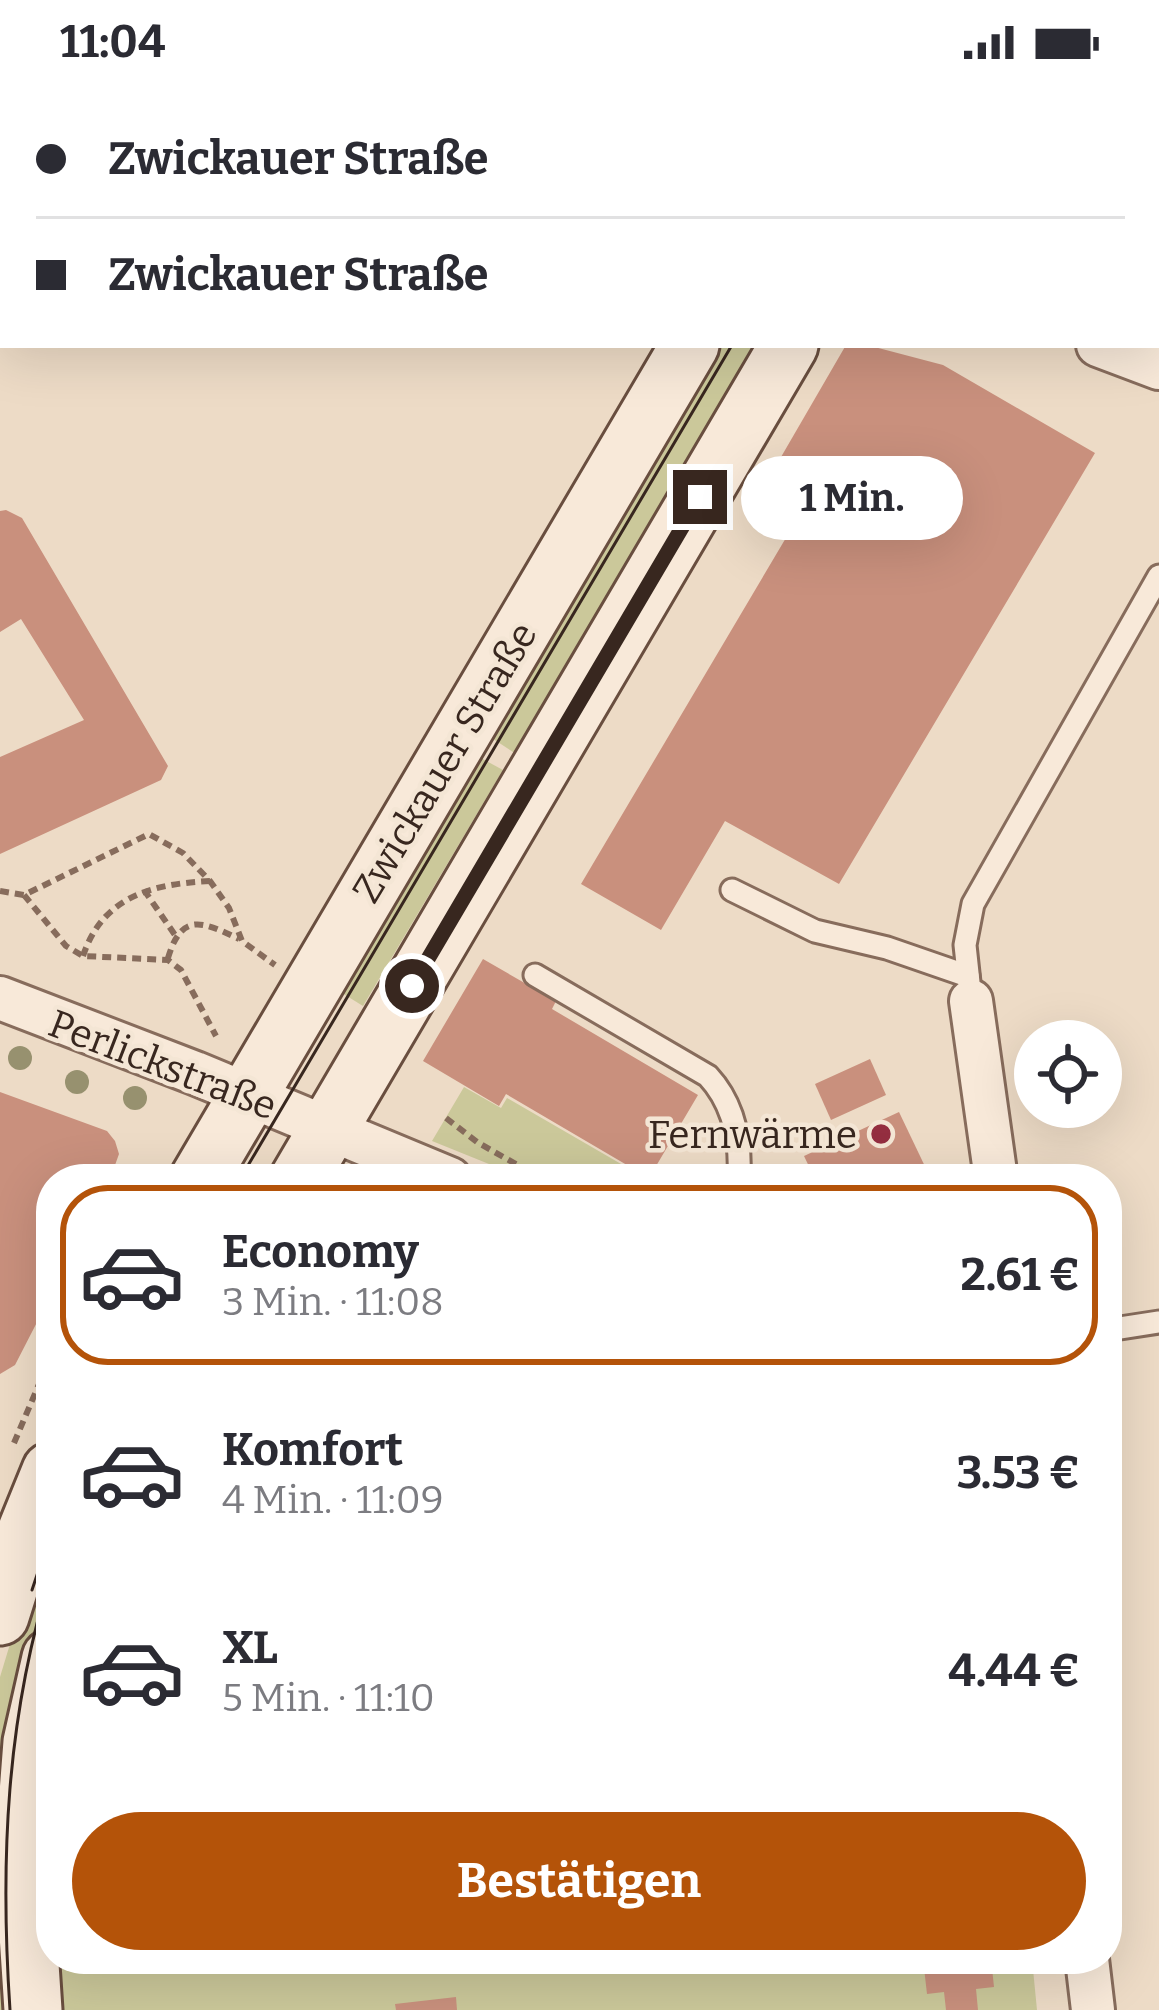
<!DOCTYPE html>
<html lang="de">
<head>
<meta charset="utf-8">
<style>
  body { margin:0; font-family:Bitter,serif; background:#f2f2f3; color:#2b2b33; height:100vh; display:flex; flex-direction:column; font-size:45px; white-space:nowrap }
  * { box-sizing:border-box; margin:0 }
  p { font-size:39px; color:#7c7c81 }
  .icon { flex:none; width:66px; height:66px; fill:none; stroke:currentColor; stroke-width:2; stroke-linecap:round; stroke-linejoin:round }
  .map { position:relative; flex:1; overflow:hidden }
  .drawer { position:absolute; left:36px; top:1080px; width:1086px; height:810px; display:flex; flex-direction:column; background:#fff; border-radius:48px; box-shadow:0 12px 48px #0002 }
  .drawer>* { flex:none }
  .hud { position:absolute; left:0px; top:0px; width:1161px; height:264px; box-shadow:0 12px 48px #0002; display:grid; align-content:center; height:264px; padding:0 36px; background:#fff }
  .fabs { position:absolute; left:1014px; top:936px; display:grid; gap:24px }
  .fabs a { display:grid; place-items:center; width:108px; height:108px; border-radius:50%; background:#fff; box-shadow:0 12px 48px #0002; font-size:60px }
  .end { position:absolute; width:54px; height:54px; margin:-27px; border:15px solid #38271f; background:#fff; box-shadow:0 0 0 6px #fff }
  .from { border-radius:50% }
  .bubble { position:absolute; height:84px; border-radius:42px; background:#fff; box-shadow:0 12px 48px #0002; font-size:39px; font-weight:700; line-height:84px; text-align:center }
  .hud b { display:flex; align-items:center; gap:42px; height:114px; font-size:45px }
  .hud b+b { border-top:3px solid #e1e1e2 }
  .hud i { width:30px; height:30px; background:#2b2b33 }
  ul { padding:21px 0 0; list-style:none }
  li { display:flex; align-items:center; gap:36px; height:180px; margin:0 24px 18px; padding:0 12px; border:6px solid transparent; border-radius:48px }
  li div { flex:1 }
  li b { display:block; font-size:45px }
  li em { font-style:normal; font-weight:700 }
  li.current { border-color:#b45309 }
  li>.icon { width:108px; height:108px; stroke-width:1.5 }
  .cta { display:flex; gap:24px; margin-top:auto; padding:24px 36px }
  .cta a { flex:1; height:138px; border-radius:72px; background:#b45309; color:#fff; font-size:48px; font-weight:700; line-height:138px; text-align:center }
  .status { display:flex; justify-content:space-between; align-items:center; height:84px; padding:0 60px; background:#fff; direction:ltr }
  .status svg { height:33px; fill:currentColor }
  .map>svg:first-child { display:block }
  .green { fill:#cbc89a }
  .building { fill:#c9907d }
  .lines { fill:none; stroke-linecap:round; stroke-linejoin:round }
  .lane-casing { stroke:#876c5c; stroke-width:27 }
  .street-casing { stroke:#876c5c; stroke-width:48 }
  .secondary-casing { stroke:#694e3f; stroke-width:63 }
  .path { stroke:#876c5c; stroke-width:6; stroke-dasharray:9 6; stroke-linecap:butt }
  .lane { stroke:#f8e9d9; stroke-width:21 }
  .street { stroke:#f8e9d9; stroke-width:42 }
  .secondary { stroke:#f8e9d9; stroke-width:57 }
  .tram { stroke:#38271f; stroke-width:3 }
  .tree { fill:#97916f }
  .route { stroke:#38271f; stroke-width:15 }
  .poi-dot { fill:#942e40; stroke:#f4e6d5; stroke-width:4.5 }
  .labels { text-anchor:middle; stroke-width:9; stroke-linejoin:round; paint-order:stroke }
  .street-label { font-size:39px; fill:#38271f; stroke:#f4e6d5 }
  .poi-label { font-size:39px; fill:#38271f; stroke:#f4e6d5; text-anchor:end }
</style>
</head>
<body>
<div class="status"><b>11:04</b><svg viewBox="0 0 49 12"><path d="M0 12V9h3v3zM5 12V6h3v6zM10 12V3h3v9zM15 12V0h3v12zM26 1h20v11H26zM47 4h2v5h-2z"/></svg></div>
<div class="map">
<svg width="1159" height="1926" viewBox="0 0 1159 1926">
  <rect width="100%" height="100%" fill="#eddbc6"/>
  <!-- green -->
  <g class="green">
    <polygon points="707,261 773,261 516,670 481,647"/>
    <polygon points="479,673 503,686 363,922 342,909"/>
    <polygon points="464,1003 501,1024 507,1014 647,1095 526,1095 432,1057"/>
    <polygon points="51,1425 51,1523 30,1604 19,1926 0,1926 0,1593"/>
    <polygon points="51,1875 1032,1875 1037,1926 47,1926"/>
  </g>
  <!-- building -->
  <g class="building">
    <polygon points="846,261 867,261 943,281 1095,369 839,800 725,737 661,846 581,800 809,415 770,392"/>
    <polygon points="6,426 22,434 168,682 161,696 0,770 0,673 84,636 21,535 0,548 0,427"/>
    <polygon points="483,875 556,917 552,925 698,1011 649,1094 506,1010 499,1022 423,977"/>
    <polygon points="870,975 886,1011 831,1036 815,1000"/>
    <polygon points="0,1008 107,1047 115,1057 119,1070 110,1095 51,1095 51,1211 15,1281 0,1290"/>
    <polygon points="899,1028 931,1095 815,1095 804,1072"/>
    <polygon points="923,1875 991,1875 994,1903 976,1905 978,1926 946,1926 944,1908 927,1910"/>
    <polygon points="456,1913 457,1926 396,1926 395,1920"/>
  </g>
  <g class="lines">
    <!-- lane casing -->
    <g class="lane-casing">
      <g id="lane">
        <polyline points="54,0 55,3"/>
        <polyline points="732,806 815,847 887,864 968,892"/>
        <path d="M535,891L708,992C734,1020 741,1057 739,1095"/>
        <polyline points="971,917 965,861 973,820 1159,492"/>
        <polyline points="1107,1246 1159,1238"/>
      </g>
    </g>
    <!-- street casing -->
    <g class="street-casing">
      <g id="street">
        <polyline points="375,0 383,3"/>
        <polyline points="1098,261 1159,284"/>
        <polyline points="0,914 195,989 450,1095"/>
        <polyline points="971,917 996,1095"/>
        <polyline points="1087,1875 1093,1926"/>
      </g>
    </g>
    <!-- secondary casing -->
    <g class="secondary-casing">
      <g id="secondary">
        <polyline points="857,3 859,0"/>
        <polyline points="925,3 927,0"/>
        <polyline points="199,1095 690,261"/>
        <polyline points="299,1095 789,261"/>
        <polyline points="0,1532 27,1446 51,1387"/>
        <polyline points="33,1926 23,1774 32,1658 51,1574"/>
      </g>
    </g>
    <!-- path -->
    <g class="path">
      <polyline points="799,3 800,0"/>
      <polyline points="980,3 981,0"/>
      <polyline points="144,806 175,851"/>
      <polyline points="0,807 24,811 149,750 183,769 210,797 229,824 242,857 275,881"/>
      <polyline points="24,811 66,862 83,872 168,876 181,886 216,952"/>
      <path d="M83,872C103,812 152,800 210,797"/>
      <path d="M168,874C182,827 203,838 239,855"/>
      <polyline points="446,1034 477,1058 542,1095"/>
      <polyline points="14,1359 51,1272"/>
    </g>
    <!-- lane -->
    <use href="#lane" class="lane"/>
    <!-- street -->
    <use href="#street" class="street"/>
    <!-- secondary -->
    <use href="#secondary" class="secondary"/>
    <!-- tram -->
    <g class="tram">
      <polyline points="884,3 886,0"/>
      <polyline points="240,1095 732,261"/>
      <polyline points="32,1506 51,1449"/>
      <path d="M10,1926C0,1777 6,1633 51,1490"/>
    </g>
  </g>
  <!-- trees -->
  <g class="tree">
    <circle cx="20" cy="974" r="12"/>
    <circle cx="77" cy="998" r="12"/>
    <circle cx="135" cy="1014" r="12"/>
  </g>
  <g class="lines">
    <!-- route -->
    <polyline class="route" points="412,902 700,413"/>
  </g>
  <!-- markers -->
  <circle class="poi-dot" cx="881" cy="1050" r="12"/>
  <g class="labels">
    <!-- street labels -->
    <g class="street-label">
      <text transform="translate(444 678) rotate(-59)" y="14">Zwickauer Straße</text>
      <text transform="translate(163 980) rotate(21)" y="14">Perlickstraße</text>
    </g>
    <!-- poi labels -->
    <g class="poi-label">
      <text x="857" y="1064">Fernwärme</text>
    </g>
  </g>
</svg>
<div class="fabs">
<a><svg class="icon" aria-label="locate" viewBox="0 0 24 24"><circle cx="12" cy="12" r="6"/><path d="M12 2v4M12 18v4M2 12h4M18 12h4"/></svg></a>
</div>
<i class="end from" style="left:412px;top:902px"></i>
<i class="end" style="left:700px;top:413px"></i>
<div class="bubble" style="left:741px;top:372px;width:222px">1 Min.</div>
<div class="hud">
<b><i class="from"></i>Zwickauer Straße</b>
<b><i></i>Zwickauer Straße</b>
</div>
<section class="drawer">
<ul>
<li class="current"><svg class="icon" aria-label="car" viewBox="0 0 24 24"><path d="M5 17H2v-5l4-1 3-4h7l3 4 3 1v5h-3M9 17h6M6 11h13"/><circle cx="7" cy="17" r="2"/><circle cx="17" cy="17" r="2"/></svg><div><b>Economy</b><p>3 Min. · 11:08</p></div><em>2.61 €</em></li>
<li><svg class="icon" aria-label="car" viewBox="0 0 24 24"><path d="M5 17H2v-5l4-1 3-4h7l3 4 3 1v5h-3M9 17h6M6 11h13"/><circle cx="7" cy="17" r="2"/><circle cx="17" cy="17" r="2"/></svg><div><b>Komfort</b><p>4 Min. · 11:09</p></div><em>3.53 €</em></li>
<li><svg class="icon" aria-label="car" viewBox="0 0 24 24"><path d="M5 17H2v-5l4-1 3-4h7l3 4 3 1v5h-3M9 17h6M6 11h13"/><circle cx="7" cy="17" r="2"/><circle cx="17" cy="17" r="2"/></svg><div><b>XL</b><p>5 Min. · 11:10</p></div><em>4.44 €</em></li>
</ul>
<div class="cta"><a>Bestätigen</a></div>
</section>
</div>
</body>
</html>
